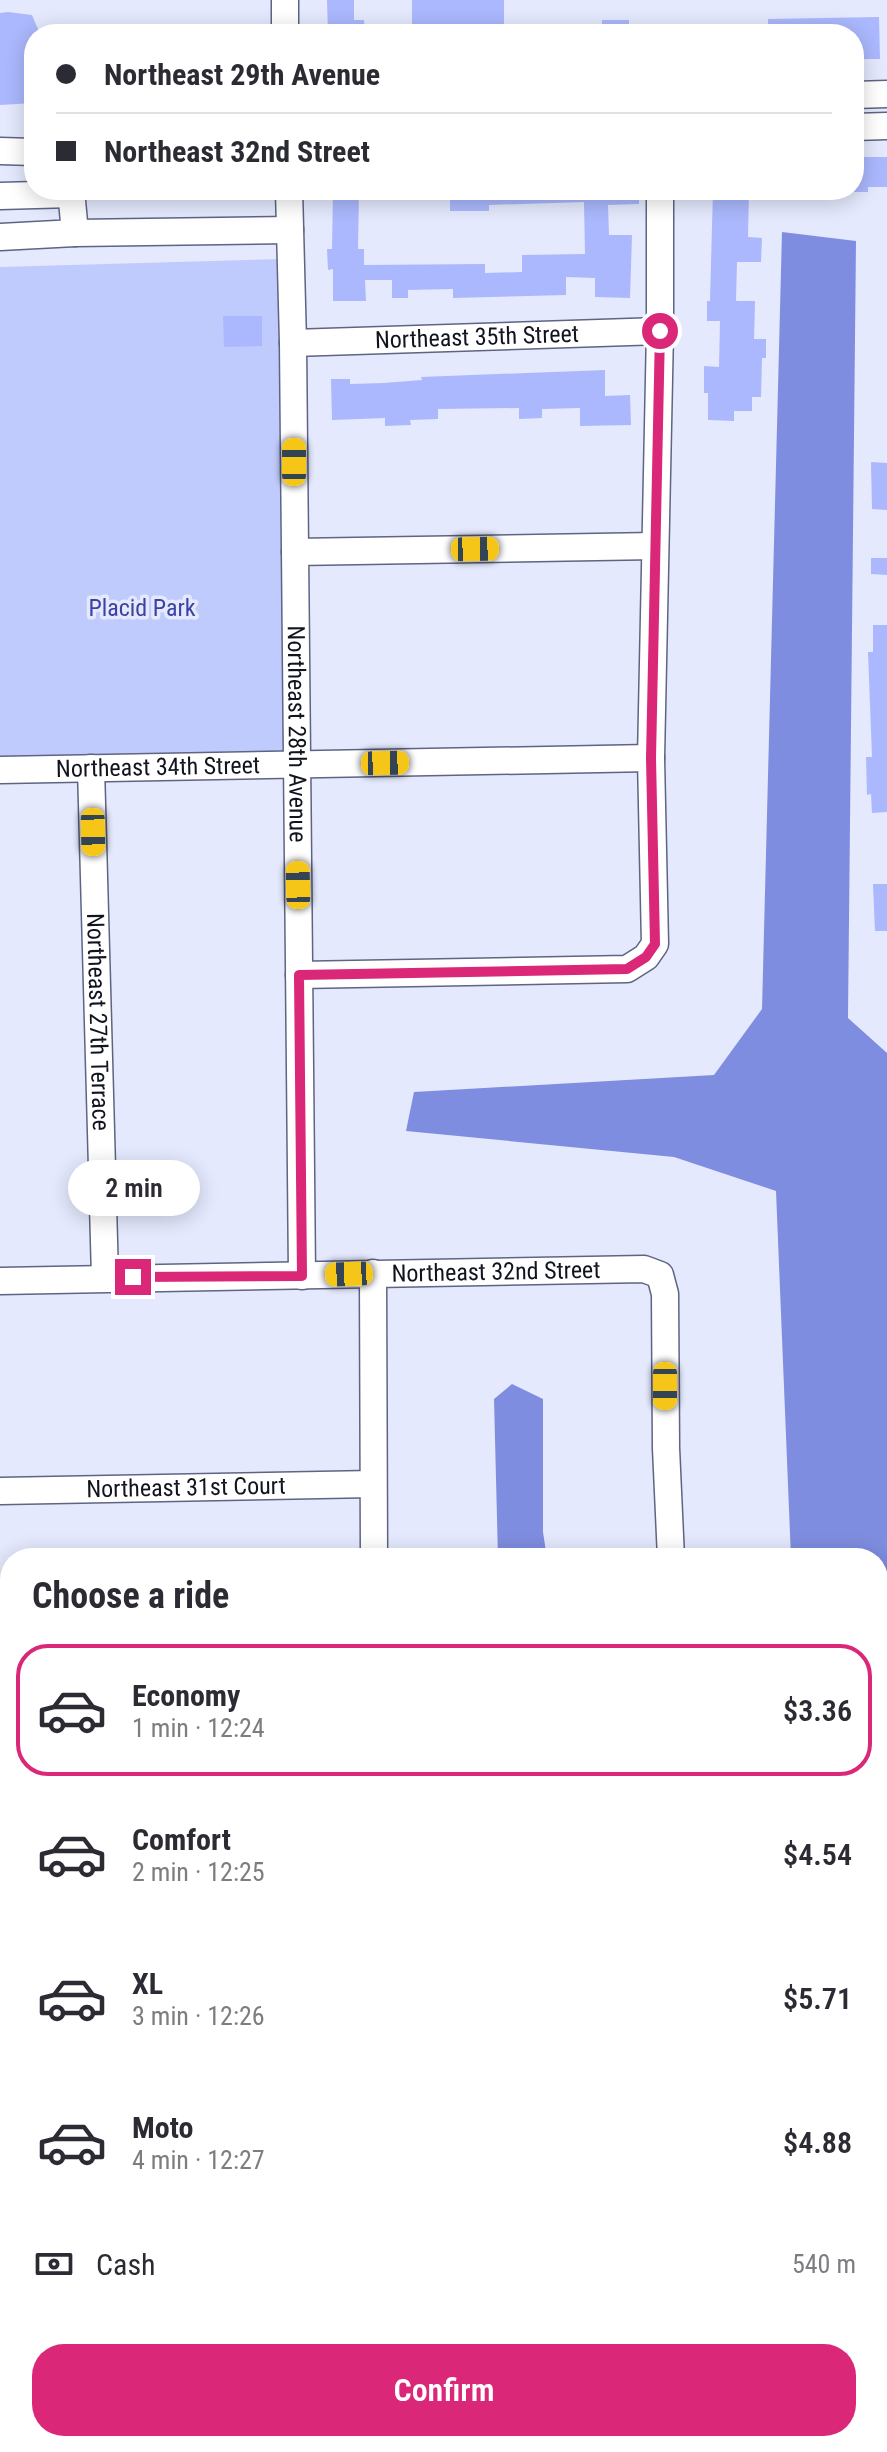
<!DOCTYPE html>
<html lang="en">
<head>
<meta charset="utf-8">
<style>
  body { margin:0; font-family:"Roboto Condensed",sans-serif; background:#f7f7f7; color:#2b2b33; height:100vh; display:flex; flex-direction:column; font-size:30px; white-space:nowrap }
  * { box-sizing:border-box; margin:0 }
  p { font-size:26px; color:#7c7c81 }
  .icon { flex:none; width:44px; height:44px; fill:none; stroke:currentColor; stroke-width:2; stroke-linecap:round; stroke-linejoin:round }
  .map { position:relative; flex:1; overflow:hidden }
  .details { position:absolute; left:0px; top:1548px; width:888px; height:904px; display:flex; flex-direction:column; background:#fff; border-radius:32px 32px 0 0; box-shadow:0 4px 20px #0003 }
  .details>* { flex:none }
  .guide { position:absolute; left:24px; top:24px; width:840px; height:176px; border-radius:32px; box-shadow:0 4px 20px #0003; display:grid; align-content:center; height:176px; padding:0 32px; background:#fff }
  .end { position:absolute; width:36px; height:36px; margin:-18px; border:10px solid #db2777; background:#fff; box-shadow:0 0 0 4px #fff }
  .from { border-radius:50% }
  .bubble { position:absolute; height:56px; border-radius:28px; background:#fff; box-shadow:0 4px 20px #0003; font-size:26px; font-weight:600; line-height:56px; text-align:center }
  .car { position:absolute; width:24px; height:48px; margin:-24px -12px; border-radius:10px; box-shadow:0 0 6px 2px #0007; background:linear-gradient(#f5c518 24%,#345 0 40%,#f5c518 0 76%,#345 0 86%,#f5c518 0) }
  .guide b { display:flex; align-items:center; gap:28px; height:76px; font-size:30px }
  .guide b+b { border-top:2px solid #e1e1e2 }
  .guide i { width:20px; height:20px; background:#2b2b33 }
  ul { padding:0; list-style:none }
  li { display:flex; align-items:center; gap:24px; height:132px; margin:0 16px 12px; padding:0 16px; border:4px solid transparent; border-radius:32px }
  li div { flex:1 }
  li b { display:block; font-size:30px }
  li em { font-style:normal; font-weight:600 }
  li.selected { border-color:#db2777 }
  li>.icon { width:72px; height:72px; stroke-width:1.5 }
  h2 { padding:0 32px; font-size:36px; line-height:96px }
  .pay { display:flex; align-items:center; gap:20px; height:88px; padding:0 32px; font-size:30px }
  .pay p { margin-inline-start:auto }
  .primary-button { display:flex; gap:16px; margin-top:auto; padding:16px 32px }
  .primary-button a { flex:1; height:92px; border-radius:32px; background:#db2777; color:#fff; font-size:32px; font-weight:600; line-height:92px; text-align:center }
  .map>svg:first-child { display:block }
  .green { fill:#c0cbfd }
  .water { fill:#7f8de0 }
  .building { fill:#abb8fd }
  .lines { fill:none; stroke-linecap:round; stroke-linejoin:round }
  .minor-casing { stroke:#5e6482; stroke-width:29 }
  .path { stroke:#9ca0b1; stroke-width:3; stroke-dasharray:4 4; stroke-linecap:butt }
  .minor { stroke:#fff; stroke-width:26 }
  .route { stroke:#db2777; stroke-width:10 }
  .labels { text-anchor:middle; stroke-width:7; stroke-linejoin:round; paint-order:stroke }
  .street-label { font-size:24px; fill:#11141f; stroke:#e4e9fd }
  .park-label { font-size:24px; fill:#3c42a3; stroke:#e4e9fd }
</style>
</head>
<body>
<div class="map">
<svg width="887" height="2452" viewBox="0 0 887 2452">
  <rect width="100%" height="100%" fill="#e4e9fd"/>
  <!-- green -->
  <polygon class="green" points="279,259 286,752 0,757 0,267"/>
  <!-- water -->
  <g class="water">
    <polygon points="782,232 856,241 848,1018 887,1053 887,2452 690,2452 688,2442 878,2442 878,1558 791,1558 776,1191 674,1157 406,1131 414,1092 714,1075 762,1009"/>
    <polygon points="512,1384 543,1399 543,1532 547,1558 498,1558 494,1399"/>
    <rect x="0" y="2184" width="10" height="103"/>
  </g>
  <!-- building -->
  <g class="building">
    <polygon points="327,0 354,0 354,20 364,20 365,34 328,34"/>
    <rect x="412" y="0" width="92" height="34"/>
    <polygon points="8,12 32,15 40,34 34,34 34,103 0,105 0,13"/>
    <polygon points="879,17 880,59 854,59 854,34 768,34 768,19"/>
    <rect x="602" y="20" width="27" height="14"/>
    <polygon points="854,157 887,157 887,187 868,187 868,192 854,192"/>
    <polygon points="333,190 359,190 358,249 364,249 364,265 485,264 485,273 522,272 522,255 585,254 584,202 489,205 489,211 450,211 450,190 639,190 639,204 608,205 609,235 632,235 630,298 595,297 595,278 566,277 566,295 453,298 453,289 408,290 408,298 392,298 392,280 365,280 366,301 333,301 333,269 328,270 327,249 332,249"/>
    <polygon points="713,190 749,190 748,237 762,238 761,262 737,262 736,301 755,301 754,339 766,339 766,358 762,358 761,397 752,397 752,411 734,411 734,421 708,420 708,393 704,393 704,366 719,367 720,321 707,321 707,301 710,301"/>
    <polygon points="223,316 262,316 262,346 224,347"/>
    <polygon points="605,370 605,396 630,395 631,425 580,426 580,408 542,409 542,418 519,419 519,408 438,409 438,419 410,420 411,425 385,426 385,418 332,420 331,379 350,379 350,384 384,383 422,380 421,377"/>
    <polygon points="871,462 887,463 887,510 872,509"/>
    <polygon points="871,558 887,558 887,575 871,574"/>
    <polygon points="873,625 887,625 887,812 872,813 871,794 867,795 866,757 872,757 868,652 873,652"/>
    <polygon points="873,884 887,884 887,931 875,931"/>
  </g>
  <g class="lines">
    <!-- minor casing -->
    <g class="minor-casing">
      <g id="minor">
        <polyline points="285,0 285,34"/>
        <polyline points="854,95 887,94"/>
        <polyline points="854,127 887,126"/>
        <polyline points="0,151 34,152"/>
        <path id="s1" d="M289,190L293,343L302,1276"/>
        <polyline points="0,196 72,194"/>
        <polyline points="75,233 290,230"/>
        <polyline points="0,237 75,233 71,190"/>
        <path id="s2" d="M293,343L660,331"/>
        <polyline points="295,552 655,546"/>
        <path id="s3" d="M91,768L105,1277"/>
        <path id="s4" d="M0,770L651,758"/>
        <polyline points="299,975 627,969 646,957 655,944 651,758 660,331 660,190"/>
        <polyline points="373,1273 374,1558"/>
        <path id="s5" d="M0,1281L644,1269L660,1275L665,1294L666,1448L671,1558"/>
        <path id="s6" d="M0,1491L373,1484"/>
        <polyline points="0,1699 10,1698"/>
        <polyline points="0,1908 10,1908"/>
        <polyline points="0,2043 10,2043"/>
        <polyline points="0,2421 10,2421"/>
        <polyline points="354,2442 354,2452"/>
        <polyline points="500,2442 500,2452"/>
        <polyline points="632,2442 634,2452"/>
      </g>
    </g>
    <!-- path -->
    <g class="path">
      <polyline points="435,2442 435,2452"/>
      <polyline points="657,2442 658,2452"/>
      <polyline points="686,2442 688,2452"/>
    </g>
    <!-- minor -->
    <use href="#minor" class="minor"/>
  </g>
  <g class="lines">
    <!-- route -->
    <polyline class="route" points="133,1277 302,1276 299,975 627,969 646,957 655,944 651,758 660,331"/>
  </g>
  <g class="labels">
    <!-- street labels -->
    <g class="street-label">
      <text dy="8" stroke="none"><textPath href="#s2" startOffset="184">Northeast 35th Street</textPath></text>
      <text dy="8" stroke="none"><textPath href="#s1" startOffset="544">Northeast 28th Avenue</textPath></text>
      <text dy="8" stroke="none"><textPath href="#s4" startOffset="158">Northeast 34th Street</textPath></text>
      <text dy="8" stroke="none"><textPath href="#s3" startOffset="254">Northeast 27th Terrace</textPath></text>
      <text dy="8" stroke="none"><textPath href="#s5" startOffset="496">Northeast 32nd Street</textPath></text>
      <text dy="8" stroke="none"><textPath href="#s6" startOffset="186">Northeast 31st Court</textPath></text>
    </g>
    <!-- park labels -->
    <g class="park-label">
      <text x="142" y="616">Placid Park</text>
    </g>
  </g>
</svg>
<i class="end from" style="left:660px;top:331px"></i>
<i class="end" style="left:133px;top:1277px"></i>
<div class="bubble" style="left:68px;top:1160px;width:132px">2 min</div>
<i class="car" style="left:294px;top:462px;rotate:0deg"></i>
<i class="car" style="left:475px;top:549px;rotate:89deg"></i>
<i class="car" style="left:385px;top:763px;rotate:89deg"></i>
<i class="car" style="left:93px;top:832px;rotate:179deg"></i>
<i class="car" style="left:298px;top:885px;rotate:359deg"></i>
<i class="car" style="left:349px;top:1274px;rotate:268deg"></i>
<i class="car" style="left:665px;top:1386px;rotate:180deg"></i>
<div class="guide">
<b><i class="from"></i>Northeast 29th Avenue</b>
<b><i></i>Northeast 32nd Street</b>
</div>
<section class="details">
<h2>Choose a ride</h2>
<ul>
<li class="selected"><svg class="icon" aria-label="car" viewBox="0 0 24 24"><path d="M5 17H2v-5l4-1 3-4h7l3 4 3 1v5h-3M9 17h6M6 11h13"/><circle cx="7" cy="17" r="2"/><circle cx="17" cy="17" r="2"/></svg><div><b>Economy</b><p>1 min · 12:24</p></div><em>$3.36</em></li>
<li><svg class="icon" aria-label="car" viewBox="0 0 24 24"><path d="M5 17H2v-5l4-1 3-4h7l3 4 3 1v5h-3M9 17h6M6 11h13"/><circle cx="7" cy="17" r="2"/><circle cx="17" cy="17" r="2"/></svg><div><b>Comfort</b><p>2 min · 12:25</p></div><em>$4.54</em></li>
<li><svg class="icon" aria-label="car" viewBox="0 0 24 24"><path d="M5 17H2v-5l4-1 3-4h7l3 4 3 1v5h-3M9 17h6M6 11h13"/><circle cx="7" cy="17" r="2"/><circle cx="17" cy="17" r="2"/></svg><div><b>XL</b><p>3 min · 12:26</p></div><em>$5.71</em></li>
<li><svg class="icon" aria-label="car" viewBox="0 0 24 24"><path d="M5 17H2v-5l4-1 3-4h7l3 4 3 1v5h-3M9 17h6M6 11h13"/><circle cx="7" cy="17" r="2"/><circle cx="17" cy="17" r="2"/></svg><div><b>Moto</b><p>4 min · 12:27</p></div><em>$4.88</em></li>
</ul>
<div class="pay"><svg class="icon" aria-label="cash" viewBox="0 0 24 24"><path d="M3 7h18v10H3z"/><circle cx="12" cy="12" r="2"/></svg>Cash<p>540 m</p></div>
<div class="primary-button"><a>Confirm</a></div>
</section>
</div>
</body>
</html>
